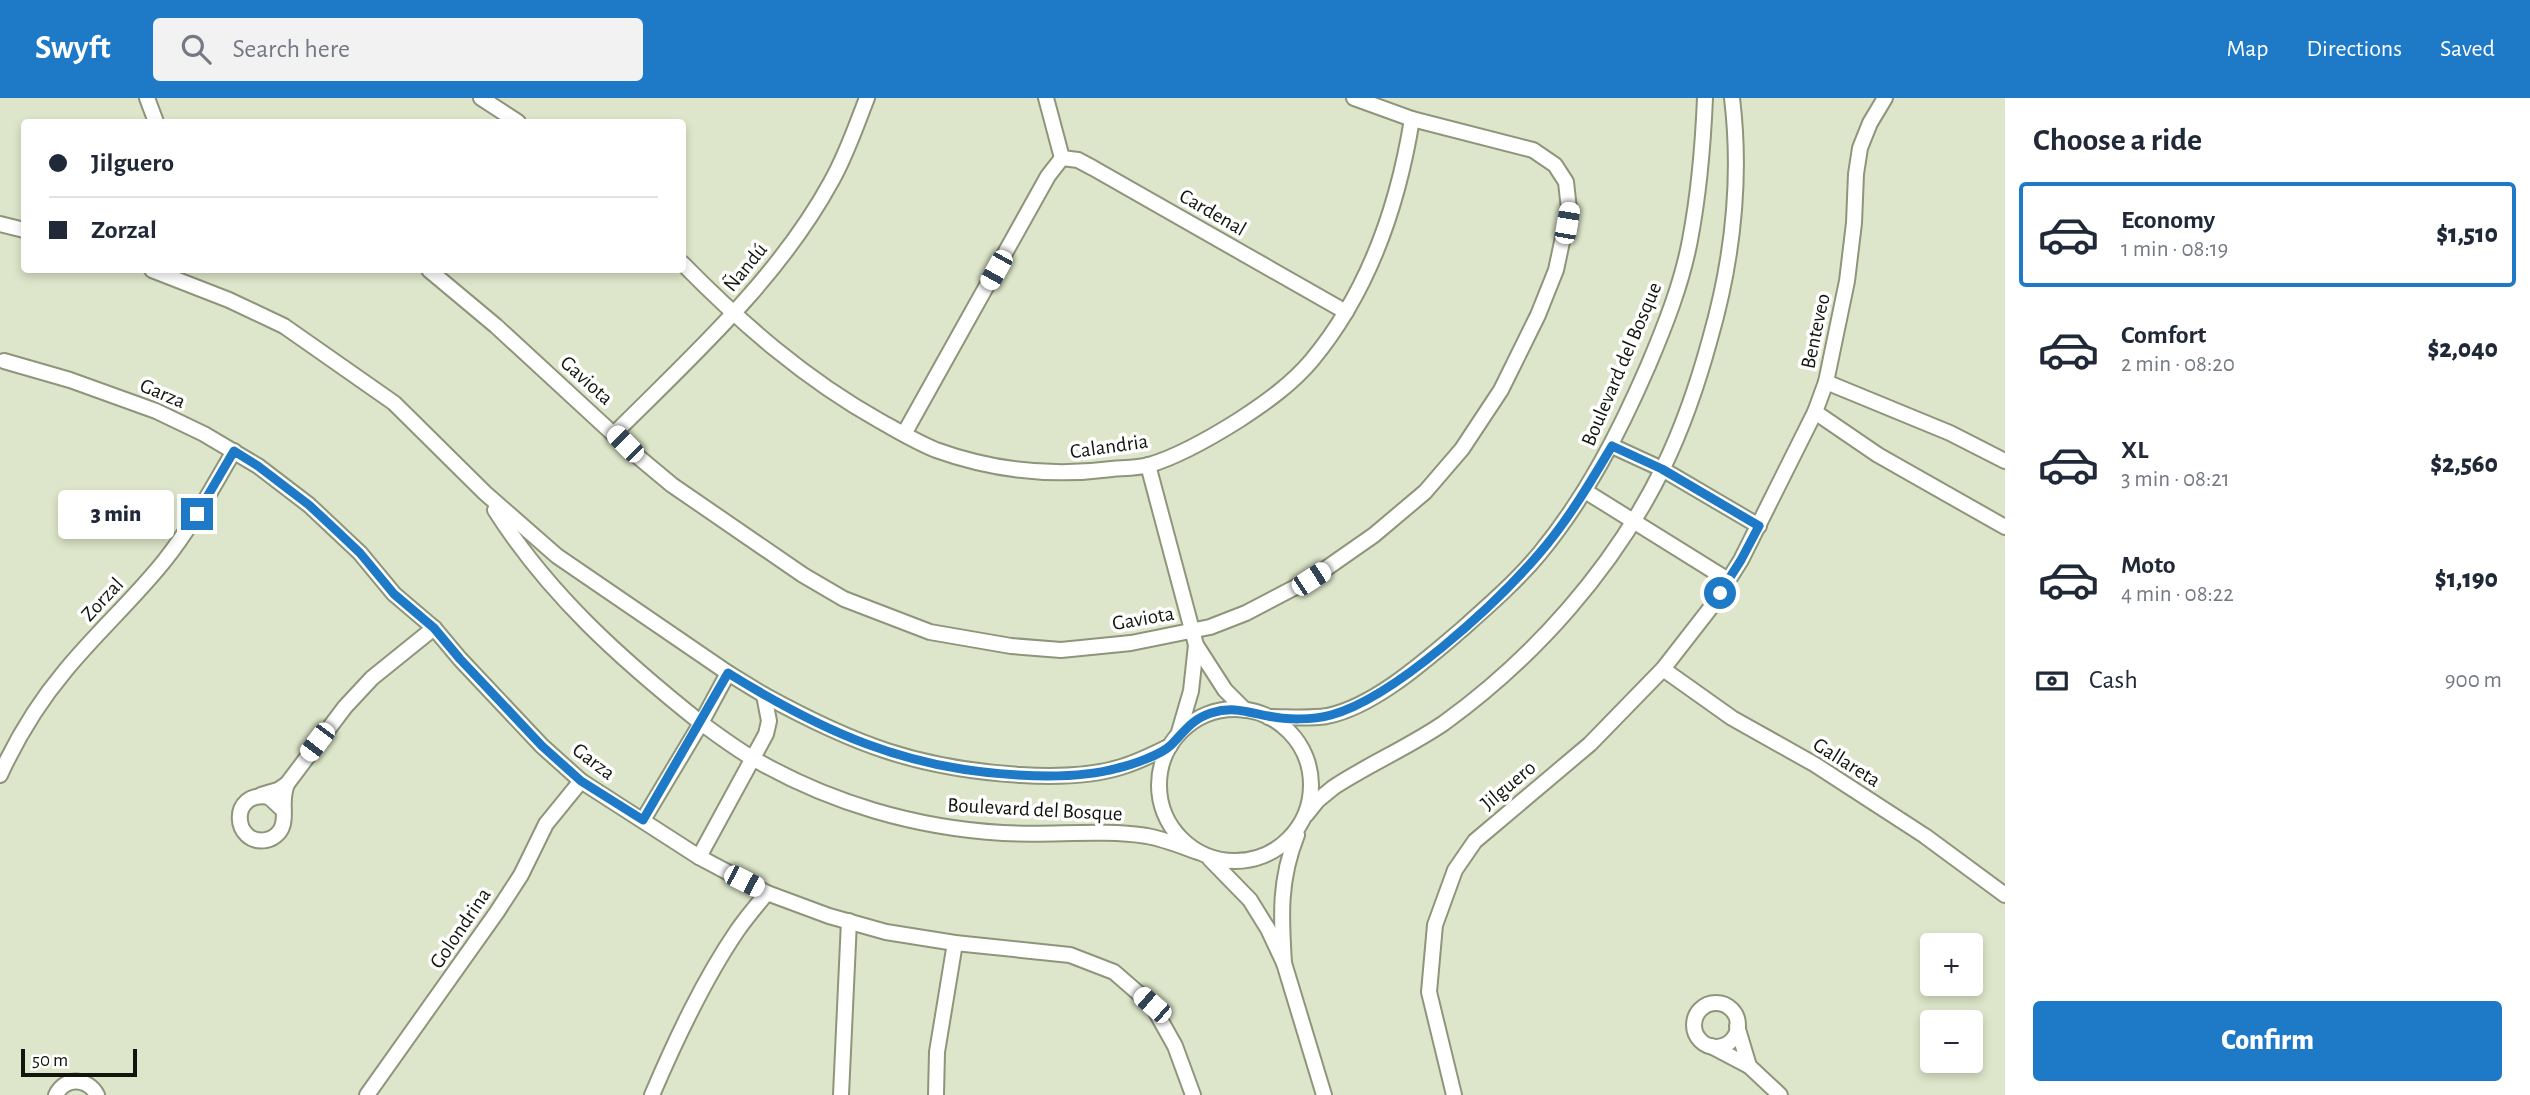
<!DOCTYPE html>
<html lang="en">
<head>
<meta charset="utf-8">
<style>
  body { margin:0; font-family:"Alegreya Sans",sans-serif; background:#f2f2f3; color:#1f2937; height:100vh; display:flex; flex-direction:column; font-size:26px; white-space:nowrap }
  * { box-sizing:border-box; margin:0 }
  p { font-size:23px; color:#747a83 }
  .icon { flex:none; width:38px; height:38px; fill:none; stroke:currentColor; stroke-width:2; stroke-linecap:round; stroke-linejoin:round }
  .map { position:relative; flex:1; overflow:hidden }
  .side { display:flex; flex-direction:column; background:#fff; width:525px }
  .side>* { flex:none }
  .top-card { position:absolute; left:21px; top:21px; width:665px; height:154px; border-radius:7px; box-shadow:0 4px 10px #0003; display:grid; align-content:center; height:154px; padding:0 28px; background:#fff }
  .tools { position:absolute; left:1920px; top:835px; display:grid; gap:14px }
  .tools a { display:grid; place-items:center; width:63px; height:63px; border-radius:7px; background:#fff; box-shadow:0 4px 10px #0003; font-size:35px }
  .scale { position:absolute; left:21px; bottom:18px; width:116px; box-sizing:border-box; padding-left:7px; border:4px solid #12150b; border-top:0; font-size:19px; line-height:24px; white-space:nowrap; color:#12150b; -webkit-text-stroke:5px #fff; paint-order:stroke }
  .end { position:absolute; width:32px; height:32px; margin:-16px; border:9px solid #1e79c6; background:#fff; box-shadow:0 0 0 4px #fff }
  .from { border-radius:50% }
  .bubble { position:absolute; height:49px; border-radius:7px; background:#fff; box-shadow:0 4px 10px #0003; font-size:23px; font-weight:800; line-height:49px; text-align:center }
  .car { position:absolute; width:21px; height:42px; margin:-21px -10px; border-radius:9px; box-shadow:0 0 5px 2px #0007; background:linear-gradient(#fff 24%,#345 0 40%,#fff 0 76%,#345 0 86%,#fff 0) }
  .top-card b { display:flex; align-items:center; gap:24px; height:66px; font-size:26px }
  .top-card b+b { border-top:2px solid #e0e1e3 }
  .top-card i { width:18px; height:18px; background:#1f2937 }
  ul { padding:0; list-style:none }
  li { display:flex; align-items:center; gap:21px; height:105px; margin:0 14px 10px; padding:0 14px; border:4px solid transparent; border-radius:7px }
  li div { flex:1 }
  li b { display:block; font-size:26px }
  li em { font-style:normal; font-weight:800 }
  li.current { border-color:#1e79c6 }
  li>.icon { width:63px; height:63px; stroke-width:1.5 }
  h2 { padding:0 28px; font-size:32px; line-height:84px }
  .pay { display:flex; align-items:center; gap:18px; height:77px; padding:0 28px; font-size:26px }
  .pay p { margin-inline-start:auto }
  .action { display:flex; gap:14px; margin-top:auto; padding:14px 28px }
  .action a { flex:1; height:80px; border-radius:7px; background:#1e79c6; color:#fff; font-size:28px; font-weight:800; line-height:80px; text-align:center }
  header { display:flex; align-items:center; gap:42px; box-sizing:border-box; height:98px; padding:0 35px; background:#1e79c6; color:#fff }
  header strong { font-size:33px }
  nav { display:flex; gap:38px; margin-inline-start:auto; font-size:24px }
  .search { width:490px; height:63px; background:#f2f2f3; display:flex; align-items:center; gap:18px; box-sizing:border-box; padding:0 24px; border-radius:7px; color:#747a83; font-size:26px }
  main { display:flex; flex:1; min-height:0 }
  .map>svg:first-child { display:block }
  .lines { fill:none; stroke-linecap:round; stroke-linejoin:round }
  .minor-casing { stroke:#8d957b; stroke-width:18 }
  .minor { stroke:#fff; stroke-width:14 }
  .route { stroke:#1e79c6; stroke-width:9 }
  .labels { text-anchor:middle; stroke-width:7; stroke-linejoin:round; paint-order:stroke }
  .street-label { font-size:21px; fill:#12150b; stroke:#fff }
</style>
</head>
<body>
<header>
<strong>Swyft</strong>
<div class="search"><svg class="icon" aria-label="search" viewBox="0 0 24 24"><circle cx="10" cy="10" r="6"/><path d="M15 15l6 6"/></svg>Search here</div>
<nav><a>Map</a><a>Directions</a><a>Saved</a></nav>
</header>
<main>
<div class="map">
<svg width="2005" height="997" viewBox="0 0 2005 997">
  <rect width="100%" height="100%" fill="#dde6ca"/>
  <g class="lines">
    <!-- minor casing -->
    <g class="minor-casing">
      <g id="minor">
        <polyline points="147,0 156,24"/>
        <polyline points="481,0 518,24"/>
        <polyline points="1046,0 1062,60"/>
        <polyline points="0,126 24,132"/>
        <path d="M682,165C742,226 805,281 880,323C898,333 916,344 936,352C994,373 1051,379 1112,371C1124,370 1138,370 1149,367C1180,358 1212,339 1239,322C1265,305 1292,286 1312,262C1369,193 1398,108 1412,21"/>
        <polyline points="152,172 229,202 284,228 394,305 485,395 557,458 728,575"/>
        <polyline points="429,172 496,228 636,357 672,387 803,477 844,501 930,534 1011,548 1061,552 1131,545 1210,529 1246,515 1311,481 1374,437 1425,394 1462,351 1501,292 1538,217 1556,172 1569,111 1566,84 1555,67 1533,52 1412,21 1354,0"/>
        <polyline points="4,263 70,282 156,313 204,336 258,368 309,407 360,455 394,496 434,530 460,561 542,648 581,683 699,759 767,795 829,818 886,834 955,845 1070,857 1114,874 1152,907 1175,948 1193,997"/>
        <polyline points="1826,284 1950,335 2005,363"/>
        <polyline points="1815,314 1878,357 2005,429"/>
        <path d="M614,336C691,259 778,181 831,84C846,58 856,28 867,0"/>
        <polyline points="904,336 1048,78 1062,60 1078,62 1093,70 1346,214"/>
        <polyline points="1612,348 1662,371 1759,428"/>
        <polyline points="1148,367 1196,547 1225,592 1245,612"/>
        <polyline points="1585,393 1728,482"/>
        <path d="M495,412C549,497 622,562 701,625L643,722"/>
        <polyline points="1663,571 1732,620 1814,666 1925,738 2005,797"/>
        <path d="M764,597C853,646 918,671 1021,677C1054,679 1089,679 1121,669C1138,664 1154,656 1170,648"/>
        <circle cx="1235" cy="687" r="76"/>
        <path d="M1268,619C1288,619 1308,621 1327,618C1373,609 1425,563 1460,533C1487,509 1516,484 1540,455C1586,399 1619,335 1648,268C1665,228 1682,185 1690,142C1699,95 1703,48 1705,0"/>
        <polyline points="1179,634 1191,593 1196,547"/>
        <path d="M0,677C17,640 39,604 65,573C97,534 134,501 165,462C192,428 212,390 234,353"/>
        <polyline points="287,686 345,609 372,580 434,530"/>
        <path d="M261,697L278,692L287,686C280,703 287,717 282,729C280,735 273,741 266,742C233,748 228,692 269,699L282,711"/>
        <path d="M1306,717L1318,702L1334,689C1369,666 1409,649 1444,625C1534,560 1614,470 1663,370C1683,329 1698,285 1710,241C1733,161 1742,83 1732,0"/>
        <path d="M699,759L766,636L769,623L764,597L728,575L701,625C718,637 736,651 754,661C830,705 916,730 1003,735C1050,738 1100,731 1147,738C1164,741 1181,748 1198,754"/>
        <path d="M1210,761L1250,802L1268,831L1284,865C1281,818 1279,782 1297,737"/>
        <polyline points="1284,865 1324,997"/>
        <circle cx="1716" cy="927" r="22"/>
        <polyline points="1711,948 1749,968 1737,928"/>
        <polyline points="1749,968 1780,997"/>
        <path d="M56,997C65,978 88,980 97,997"/>
        <polyline points="367,997 497,814 521,777 546,726 581,683"/>
        <path d="M652,997C676,941 703,883 737,833C746,820 757,807 767,795"/>
        <polyline points="841,997 849,823"/>
        <polyline points="936,997 937,954 955,845"/>
        <polyline points="1454,997 1429,894 1435,827 1455,772 1475,743 1590,646 1663,571 1712,508 1741,462 1815,314 1826,284 1847,183 1854,125 1856,76 1860,50 1870,25 1885,0"/>
      </g>
    </g>
    <!-- minor -->
    <use href="#minor" class="minor"/>
  </g>
  <g class="lines">
    <!-- route -->
    <path class="route" d="M197,416L234,353L258,368L309,407L340,436L360,455L394,496L434,530L460,561L542,648L581,683L643,722L728,575C823,634 905,671 1018,677C1051,679 1086,679 1118,670C1131,667 1161,657 1171,647C1184,634 1192,621 1211,615C1233,608 1247,614 1268,618C1286,622 1313,622 1331,617C1394,600 1495,507 1538,457C1567,424 1590,385 1612,348L1662,371L1759,428L1741,462L1720,495"/>
  </g>
  <g class="labels">
    <!-- street labels -->
    <g class="street-label">
      <text transform="translate(1213 114) rotate(30)" y="7">Cardenal</text>
      <text transform="translate(745 169) rotate(-51)" y="7">Ñandú</text>
      <text transform="translate(1815 233) rotate(-78)" y="7">Benteveo</text>
      <text transform="translate(1621 266) rotate(-67)" y="7">Boulevard del Bosque</text>
      <text transform="translate(587 282) rotate(42)" y="7">Gaviota</text>
      <text transform="translate(163 295) rotate(23)" y="7">Garza</text>
      <text transform="translate(1109 348) rotate(-8)" y="7">Calandria</text>
      <text transform="translate(102 501) rotate(-47)" y="7">Zorzal</text>
      <text transform="translate(1143 520) rotate(-10)" y="7">Gaviota</text>
      <text transform="translate(594 663) rotate(37)" y="7">Garza</text>
      <text transform="translate(1847 664) rotate(32)" y="7">Gallareta</text>
      <text transform="translate(1508 687) rotate(-40)" y="7">Jilguero</text>
      <text transform="translate(1035 711) rotate(3)" y="7">Boulevard del Bosque</text>
      <text transform="translate(460 830) rotate(-56)" y="7">Golondrina</text>
    </g>
  </g>
</svg>
<div class="tools">
<a>+</a>
<a>−</a>
</div>
<div class="scale">50 m</div>
<i class="end from" style="left:1720px;top:495px"></i>
<i class="end" style="left:197px;top:416px"></i>
<div class="bubble" style="left:58px;top:392px;width:116px">3 min</div>
<i class="car" style="left:1567px;top:125px;rotate:10deg"></i>
<i class="car" style="left:996px;top:172px;rotate:209deg"></i>
<i class="car" style="left:625px;top:346px;rotate:315deg"></i>
<i class="car" style="left:1311px;top:481px;rotate:57deg"></i>
<i class="car" style="left:317px;top:644px;rotate:217deg"></i>
<i class="car" style="left:744px;top:783px;rotate:117deg"></i>
<i class="car" style="left:1152px;top:907px;rotate:311deg"></i>
<div class="top-card">
<b><i class="from"></i>Jilguero</b>
<b><i></i>Zorzal</b>
</div>
</div>
<section class="side">
<h2>Choose a ride</h2>
<ul>
<li class="current"><svg class="icon" aria-label="car" viewBox="0 0 24 24"><path d="M5 17H2v-5l4-1 3-4h7l3 4 3 1v5h-3M9 17h6M6 11h13"/><circle cx="7" cy="17" r="2"/><circle cx="17" cy="17" r="2"/></svg><div><b>Economy</b><p>1 min · 08:19</p></div><em>$1,510</em></li>
<li><svg class="icon" aria-label="car" viewBox="0 0 24 24"><path d="M5 17H2v-5l4-1 3-4h7l3 4 3 1v5h-3M9 17h6M6 11h13"/><circle cx="7" cy="17" r="2"/><circle cx="17" cy="17" r="2"/></svg><div><b>Comfort</b><p>2 min · 08:20</p></div><em>$2,040</em></li>
<li><svg class="icon" aria-label="car" viewBox="0 0 24 24"><path d="M5 17H2v-5l4-1 3-4h7l3 4 3 1v5h-3M9 17h6M6 11h13"/><circle cx="7" cy="17" r="2"/><circle cx="17" cy="17" r="2"/></svg><div><b>XL</b><p>3 min · 08:21</p></div><em>$2,560</em></li>
<li><svg class="icon" aria-label="car" viewBox="0 0 24 24"><path d="M5 17H2v-5l4-1 3-4h7l3 4 3 1v5h-3M9 17h6M6 11h13"/><circle cx="7" cy="17" r="2"/><circle cx="17" cy="17" r="2"/></svg><div><b>Moto</b><p>4 min · 08:22</p></div><em>$1,190</em></li>
</ul>
<div class="pay"><svg class="icon" aria-label="cash" viewBox="0 0 24 24"><path d="M3 7h18v10H3z"/><circle cx="12" cy="12" r="2"/></svg>Cash<p>900 m</p></div>
<div class="action"><a>Confirm</a></div>
</section>
</main>
</body>
</html>
